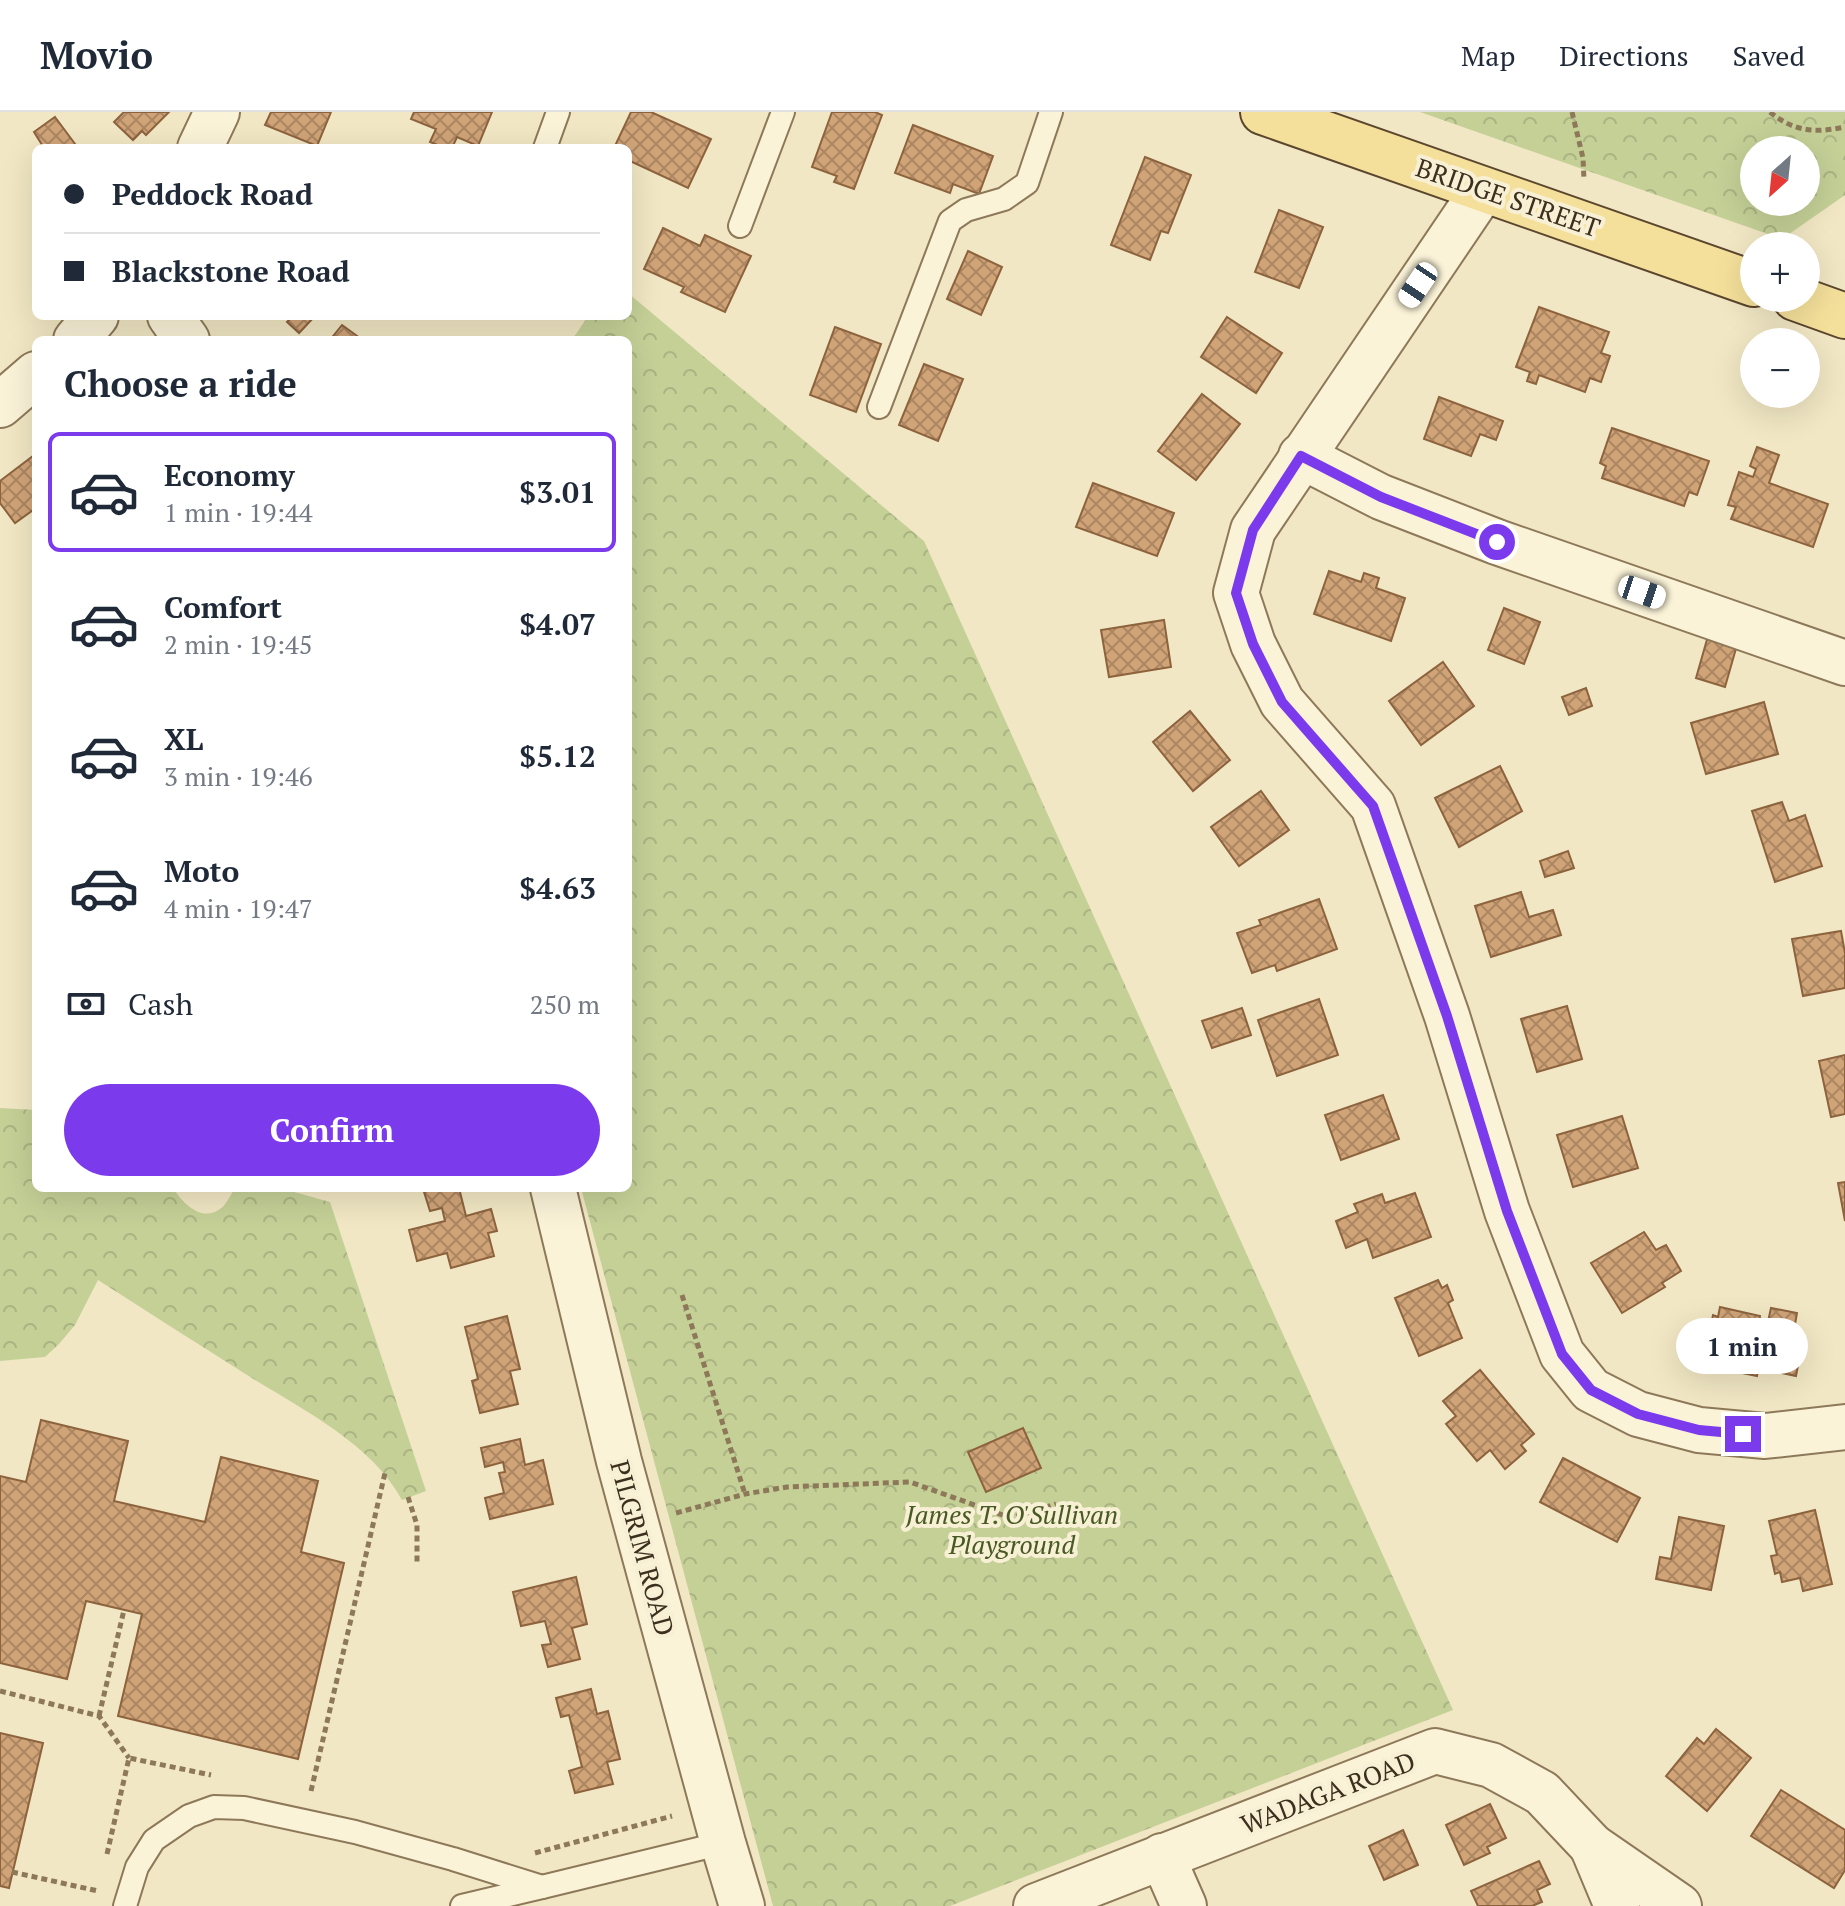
<!DOCTYPE html>
<html lang="en">
<head>
<meta charset="utf-8">
<style>
  body { margin:0; font-family:"PT Serif",serif; background:#f2f2f3; color:#1f2937; height:100vh; display:flex; flex-direction:column; font-size:30px; white-space:nowrap }
  * { box-sizing:border-box; margin:0 }
  p { font-size:26px; color:#747a83 }
  .icon { flex:none; width:44px; height:44px; fill:none; stroke:currentColor; stroke-width:2; stroke-linecap:round; stroke-linejoin:round }
  .map { position:relative; flex:1; overflow:hidden }
  .sheet { position:absolute; left:32px; top:224px; width:600px; height:856px; display:flex; flex-direction:column; background:#fff; border-radius:12px; box-shadow:0 8px 32px #0002 }
  .sheet>* { flex:none }
  .top-card { position:absolute; left:32px; top:32px; width:600px; height:176px; border-radius:12px; box-shadow:0 8px 32px #0002; display:grid; align-content:center; height:176px; padding:0 32px; background:#fff }
  .needle { width:52px; rotate:207deg }
  .controls { position:absolute; left:1740px; top:24px; display:grid; gap:16px }
  .controls a { display:grid; place-items:center; width:80px; height:80px; border-radius:50%; background:#fff; box-shadow:0 8px 32px #0002; font-size:40px }
  .end { position:absolute; width:36px; height:36px; margin:-18px; border:10px solid #7c3aed; background:#fff; box-shadow:0 0 0 4px #fff }
  .from { border-radius:50% }
  .bubble { position:absolute; height:56px; border-radius:28px; background:#fff; box-shadow:0 8px 32px #0002; font-size:26px; font-weight:800; line-height:56px; text-align:center }
  .car { position:absolute; width:24px; height:48px; margin:-24px -12px; border-radius:10px; box-shadow:0 0 6px 2px #0007; background:linear-gradient(#fff 24%,#345 0 40%,#fff 0 76%,#345 0 86%,#fff 0) }
  .top-card b { display:flex; align-items:center; gap:28px; height:76px; font-size:30px }
  .top-card b+b { border-top:2px solid #e0e1e3 }
  .top-card i { width:20px; height:20px; background:#1f2937 }
  ul { padding:0; list-style:none }
  li { display:flex; align-items:center; gap:24px; height:120px; margin:0 16px 12px; padding:0 16px; border:4px solid transparent; border-radius:12px }
  li div { flex:1 }
  li b { display:block; font-size:30px }
  li em { font-style:normal; font-weight:800 }
  li.on { border-color:#7c3aed }
  li>.icon { width:72px; height:72px; stroke-width:1.5 }
  h2 { padding:0 32px; font-size:36px; line-height:96px }
  .pay { display:flex; align-items:center; gap:20px; height:88px; padding:0 32px; font-size:30px }
  .pay p { margin-inline-start:auto }
  .cta { display:flex; gap:16px; margin-top:auto; padding:16px 32px }
  .cta a { flex:1; height:92px; border-radius:48px; background:#7c3aed; color:#fff; font-size:32px; font-weight:800; line-height:92px; text-align:center }
  header { display:flex; align-items:center; gap:48px; box-sizing:border-box; height:112px; padding:0 40px; background:#fff; border-bottom:2px solid #e0e1e3 }
  header strong { font-size:38px }
  nav { display:flex; gap:44px; margin-inline-start:auto; font-size:28px }
  .map>svg:first-child { display:block }
  .forest { fill:url(#forest-crowns); fill-rule:evenodd }
  .building { fill:url(#building-cross-hatch); stroke:#8d633e; stroke-width:2 }
  .lines { fill:none; stroke-linecap:round; stroke-linejoin:round }
  .service-casing { stroke:#8d7959; stroke-width:26 }
  .minor-casing { stroke:#8d7959; stroke-width:48 }
  .tertiary-casing { stroke:#8d7959; stroke-width:48 }
  .primary-casing { stroke:#5b462e; stroke-width:48 }
  .path { stroke:#8d7959; stroke-width:5; stroke-dasharray:6 4; stroke-linecap:butt }
  .service { stroke:#fbf3d8; stroke-width:22 }
  .minor { stroke:#fbf3d8; stroke-width:44 }
  .tertiary { stroke:#fbf3d8; stroke-width:44 }
  .primary { stroke:#f5e09b; stroke-width:44 }
  .route { stroke:#7c3aed; stroke-width:10 }
  .labels { text-anchor:middle; stroke-width:8; stroke-linejoin:round; paint-order:stroke }
  .street-label { font-size:26px; fill:#3c2f1e; stroke:#f8f0d5 }
  .park-label { font-size:26px; font-style:italic; fill:#485a24; stroke:#f8f0d5 }
</style>
</head>
<body>
<header>
<strong>Movio</strong>
<nav><a>Map</a><a>Directions</a><a>Saved</a></nav>
</header>
<div class="map">
<svg width="1845" height="1794" viewBox="0 0 1845 1794">
  <defs>
    <pattern id="forest-crowns" width="20" height="18" patternUnits="userSpaceOnUse" patternTransform="scale(2)"><rect width="20" height="18" fill="#c5d097"/><path d="M2 6a3 3 0 1 1 6 0M12 15a3 3 0 1 1 6 0" fill="none" stroke="#aab382"/></pattern>
    <pattern id="building-cross-hatch" width="8" height="8" patternUnits="userSpaceOnUse" patternTransform="scale(2)"><rect width="8" height="8" fill="#d1a478"/><path d="M0 0l8 8M0 8l8-8" fill="none" stroke="#ab8662"/></pattern>
  </defs>
  <rect width="100%" height="100%" fill="#f1e7c4"/>
  <!-- forest -->
  <g class="forest">
    <path d="M1420,0H1845V83L1782,127ZM1754,38H1806V90H1754Z"/>
    <polygon points="628,181 924,429 1453,1598 950,1794 773,1794 581,1076 628,1076 628,228 572,228 588,204 628,204"/>
    <path d="M0,996L36,998V1076H173C182,1090 201,1111 220,1097C226,1093 231,1082 235,1076H280L330,1090L426,1379L402,1388C371,1331 301,1297 247,1263C198,1232 148,1200 98,1168L75,1213L59,1232L45,1245L0,1249Z"/>
  </g>
  <!-- building -->
  <g class="building">
    <polygon points="124,0 169,0 146,23 142,19 133,28 114,10"/>
    <polygon points="271,0 331,0 317,34 265,13"/>
    <polygon points="414,0 492,0 478,34 457,25 452,36 445,36 430,30 436,17 411,7"/>
    <polygon points="631,0 651,0 711,27 688,76 628,48 628,36 614,36"/>
    <polygon points="832,0 875,0 882,3 854,77 834,70 837,64 812,55"/>
    <polygon points="55,5 78,36 44,36 34,20"/>
    <polygon points="913,13 993,44 979,82 953,72 950,81 895,61"/>
    <polygon points="1145,45 1191,63 1168,121 1161,119 1150,148 1111,133"/>
    <polygon points="1279,98 1323,115 1299,176 1255,160"/>
    <polygon points="663,116 700,134 705,123 751,144 725,200 681,180 684,175 644,157"/>
    <polygon points="968,139 1002,155 981,203 947,187"/>
    <polygon points="1539,195 1609,220 1601,241 1610,244 1601,270 1590,266 1585,280 1539,263 1536,272 1527,269 1530,260 1516,255"/>
    <polygon points="293,204 315,204 299,221 287,210"/>
    <polygon points="1227,205 1282,241 1256,281 1201,245"/>
    <polygon points="342,213 360,226 358,228 330,228"/>
    <polygon points="835,215 881,232 856,300 810,283"/>
    <polygon points="924,252 963,267 938,329 899,313"/>
    <polygon points="1202,282 1240,312 1196,368 1158,339"/>
    <polygon points="1439,285 1503,309 1496,328 1480,322 1471,344 1424,327"/>
    <polygon points="1612,316 1709,349 1697,383 1689,380 1684,394 1602,366 1606,354 1600,351"/>
    <polygon points="1757,335 1779,343 1769,371 1828,392 1813,435 1731,407 1736,395 1728,393 1739,360 1753,365 1756,357 1750,354"/>
    <polygon points="33,344 36,349 36,396 15,411 0,391 0,369"/>
    <polygon points="1093,371 1174,401 1157,444 1076,415"/>
    <polygon points="1329,459 1361,470 1364,461 1379,466 1376,476 1405,486 1391,529 1314,502"/>
    <polygon points="1504,496 1540,510 1524,552 1488,538"/>
    <polygon points="1164,508 1171,555 1109,565 1101,518"/>
    <polygon points="1708,524 1737,533 1725,575 1696,566"/>
    <polygon points="1443,550 1474,594 1421,633 1389,589"/>
    <polygon points="1586,576 1592,594 1569,603 1562,585"/>
    <polygon points="1764,590 1778,642 1706,662 1691,611"/>
    <polygon points="1190,599 1230,648 1193,679 1153,630"/>
    <polygon points="1500,654 1522,699 1459,735 1435,686"/>
    <polygon points="1261,679 1289,718 1239,754 1211,715"/>
    <polygon points="1782,690 1789,709 1805,703 1822,754 1775,770 1752,699"/>
    <polygon points="1568,739 1574,756 1545,765 1540,749"/>
    <polygon points="1521,780 1529,805 1553,798 1561,823 1491,845 1475,794"/>
    <polygon points="1319,787 1337,837 1277,859 1275,853 1252,861 1237,821 1261,813 1259,808"/>
    <polygon points="1841,819 1845,841 1845,876 1803,884 1792,827"/>
    <polygon points="1319,887 1338,943 1277,964 1258,908"/>
    <polygon points="1567,894 1582,947 1537,960 1521,907"/>
    <polygon points="1242,896 1251,923 1212,936 1202,909"/>
    <polygon points="1845,943 1845,1002 1831,1005 1819,949"/>
    <polygon points="1383,983 1399,1027 1341,1048 1325,1003"/>
    <polygon points="1622,1004 1638,1056 1573,1075 1557,1023"/>
    <polygon points="1845,1070 1845,1109 1838,1071"/>
    <polygon points="438,1076 459,1076 466,1104 491,1097 497,1119 488,1121 494,1144 451,1156 447,1141 417,1149 409,1118 445,1109 442,1096 430,1099 424,1080"/>
    <polygon points="1415,1081 1431,1125 1373,1146 1367,1127 1346,1136 1336,1109 1358,1100 1354,1092 1382,1082 1385,1091"/>
    <polygon points="1644,1120 1656,1138 1666,1133 1681,1159 1662,1171 1665,1175 1622,1201 1591,1151"/>
    <polygon points="1438,1168 1442,1176 1447,1173 1453,1188 1448,1191 1462,1226 1419,1244 1395,1186"/>
    <polygon points="1720,1195 1760,1204 1759,1212 1767,1214 1771,1196 1797,1201 1792,1229 1802,1232 1796,1264 1758,1256 1757,1264 1703,1253 1713,1203 1718,1205"/>
    <polygon points="507,1204 520,1257 510,1259 518,1292 480,1301 472,1269 478,1267 465,1215"/>
    <polygon points="1480,1258 1534,1322 1521,1333 1526,1339 1505,1357 1490,1338 1477,1349 1446,1312 1456,1304 1443,1289"/>
    <polygon points="41,1308 128,1329 114,1389 205,1410 221,1345 318,1369 301,1440 344,1451 298,1647 118,1604 142,1502 86,1489 67,1567 0,1551 0,1364 26,1370"/>
    <polygon points="1023,1316 1041,1356 986,1380 968,1340"/>
    <polygon points="520,1327 525,1353 543,1348 553,1392 490,1407 485,1386 504,1381 499,1361 505,1360 503,1350 485,1355 481,1336"/>
    <polygon points="1563,1346 1640,1386 1617,1430 1540,1390"/>
    <polygon points="1815,1398 1832,1472 1803,1479 1800,1466 1782,1470 1780,1460 1775,1462 1771,1444 1777,1443 1769,1409"/>
    <polygon points="1679,1405 1724,1414 1711,1478 1656,1467 1660,1445 1671,1447"/>
    <polygon points="576,1465 587,1512 572,1516 580,1547 548,1555 542,1533 551,1532 545,1509 521,1514 513,1480"/>
    <polygon points="591,1577 597,1602 608,1599 620,1647 607,1650 613,1672 575,1681 569,1659 582,1655 569,1603 561,1605 556,1586"/>
    <polygon points="1716,1617 1751,1646 1707,1699 1666,1664 1697,1626 1704,1632"/>
    <polygon points="0,1621 43,1631 9,1776 0,1774"/>
    <polygon points="1781,1678 1845,1718 1845,1758 1834,1776 1751,1724"/>
    <polygon points="1490,1692 1506,1726 1487,1735 1490,1741 1464,1753 1446,1713"/>
    <polygon points="1403,1718 1418,1753 1384,1768 1369,1734"/>
    <polygon points="1539,1749 1550,1772 1537,1778 1542,1790 1532,1794 1478,1794 1471,1779"/>
  </g>
  <g class="lines">
    <!-- service casing -->
    <g class="service-casing">
      <g id="service">
        <polyline points="545,36 558,0"/>
        <polyline points="740,114 783,0"/>
        <polyline points="879,295 950,109 966,98 1004,87 1027,71 1051,0"/>
        <polyline points="542,1775 723,1731"/>
        <polyline points="125,1794 137,1755 154,1728 189,1704 214,1695 244,1696 355,1720 453,1747 542,1775 462,1794"/>
      </g>
    </g>
    <!-- minor casing -->
    <g class="minor-casing">
      <g id="minor">
        <polyline points="1483,78 1253,418 1236,481 1253,532 1282,590 1373,694 1447,904 1507,1099 1562,1242 1591,1278 1638,1302 1699,1318 1765,1324 1845,1315"/>
        <polyline points="170,204 187,228"/>
        <polyline points="1301,344 1381,385 1497,430 1845,551"/>
        <polyline points="553,1076 619,1349 723,1731 742,1794"/>
        <polyline points="1592,1734 1617,1794"/>
        <polyline points="1162,1744 1184,1794"/>
        <polyline points="1036,1794 1435,1639 1491,1653 1542,1681 1592,1734 1679,1794"/>
      </g>
    </g>
    <!-- tertiary casing -->
    <g class="tertiary-casing">
      <g id="tertiary">
        <polyline points="200,36 217,0"/>
        <polyline points="76,228 96,204"/>
        <polyline points="0,293 36,262"/>
      </g>
    </g>
    <!-- primary casing -->
    <g class="primary-casing">
      <g id="primary">
        <polyline points="1263,0 1754,172"/>
        <polyline points="1795,186 1845,204"/>
      </g>
    </g>
    <!-- path -->
    <g class="path">
      <polyline points="1572,0 1583,46 1584,68"/>
      <path d="M1770,0C1794,20 1815,21 1845,15"/>
      <polyline points="682,1183 745,1382"/>
      <polyline points="408,1385 417,1413 417,1453"/>
      <polyline points="676,1401 745,1382 787,1375 910,1370 1011,1406 1056,1392"/>
      <polyline points="0,1579 99,1604 129,1646"/>
      <polyline points="99,1604 124,1498"/>
      <polyline points="311,1679 385,1361"/>
      <polyline points="535,1741 672,1704"/>
      <polyline points="107,1742 129,1646 211,1663"/>
      <polyline points="12,1760 98,1779"/>
    </g>
    <!-- service -->
    <use href="#service" class="service"/>
    <!-- minor -->
    <use href="#minor" class="minor"/>
    <!-- tertiary -->
    <use href="#tertiary" class="tertiary"/>
    <!-- primary -->
    <use href="#primary" class="primary"/>
  </g>
  <g class="lines">
    <!-- route -->
    <polyline class="route" points="1497,430 1381,385 1301,344 1253,418 1236,481 1253,532 1282,590 1373,694 1447,904 1507,1099 1562,1242 1591,1278 1638,1302 1699,1318 1743,1322"/>
  </g>
  <g class="labels">
    <!-- street labels -->
    <g class="street-label">
      <text transform="translate(1508 86) rotate(19)" y="9">BRIDGE STREET</text>
      <text transform="translate(642 1436) rotate(75)" y="9">PILGRIM ROAD</text>
      <text transform="translate(1328 1681) rotate(-21)" y="9">WADAGA ROAD</text>
    </g>
    <!-- park labels -->
    <g class="park-label">
      <text x="1012" y="1412">James T. O'Sullivan<tspan x="1012" dy="30">Playground</tspan></text>
    </g>
  </g>
</svg>
<div class="controls">
<a><svg class="needle" viewBox="-14 -14 28 28"><path d="M0-13l5 13h-10z" fill="#e53935"/><path d="M0 13l5-13h-10z" fill="#747a83"/></svg></a>
<a>+</a>
<a>−</a>
</div>
<i class="end from" style="left:1497px;top:430px"></i>
<i class="end" style="left:1743px;top:1322px"></i>
<div class="bubble" style="left:1676px;top:1206px;width:132px">1 min</div>
<i class="car" style="left:1418px;top:173px;rotate:214deg"></i>
<i class="car" style="left:1642px;top:480px;rotate:109deg"></i>
<div class="top-card">
<b><i class="from"></i>Peddock Road</b>
<b><i></i>Blackstone Road</b>
</div>
<section class="sheet">
<h2>Choose a ride</h2>
<ul>
<li class="on"><svg class="icon" aria-label="car" viewBox="0 0 24 24"><path d="M5 17H2v-5l4-1 3-4h7l3 4 3 1v5h-3M9 17h6M6 11h13"/><circle cx="7" cy="17" r="2"/><circle cx="17" cy="17" r="2"/></svg><div><b>Economy</b><p>1 min · 19:44</p></div><em>$3.01</em></li>
<li><svg class="icon" aria-label="car" viewBox="0 0 24 24"><path d="M5 17H2v-5l4-1 3-4h7l3 4 3 1v5h-3M9 17h6M6 11h13"/><circle cx="7" cy="17" r="2"/><circle cx="17" cy="17" r="2"/></svg><div><b>Comfort</b><p>2 min · 19:45</p></div><em>$4.07</em></li>
<li><svg class="icon" aria-label="car" viewBox="0 0 24 24"><path d="M5 17H2v-5l4-1 3-4h7l3 4 3 1v5h-3M9 17h6M6 11h13"/><circle cx="7" cy="17" r="2"/><circle cx="17" cy="17" r="2"/></svg><div><b>XL</b><p>3 min · 19:46</p></div><em>$5.12</em></li>
<li><svg class="icon" aria-label="car" viewBox="0 0 24 24"><path d="M5 17H2v-5l4-1 3-4h7l3 4 3 1v5h-3M9 17h6M6 11h13"/><circle cx="7" cy="17" r="2"/><circle cx="17" cy="17" r="2"/></svg><div><b>Moto</b><p>4 min · 19:47</p></div><em>$4.63</em></li>
</ul>
<div class="pay"><svg class="icon" aria-label="cash" viewBox="0 0 24 24"><path d="M3 7h18v10H3z"/><circle cx="12" cy="12" r="2"/></svg>Cash<p>250 m</p></div>
<div class="cta"><a>Confirm</a></div>
</section>
</div>
</body>
</html>
